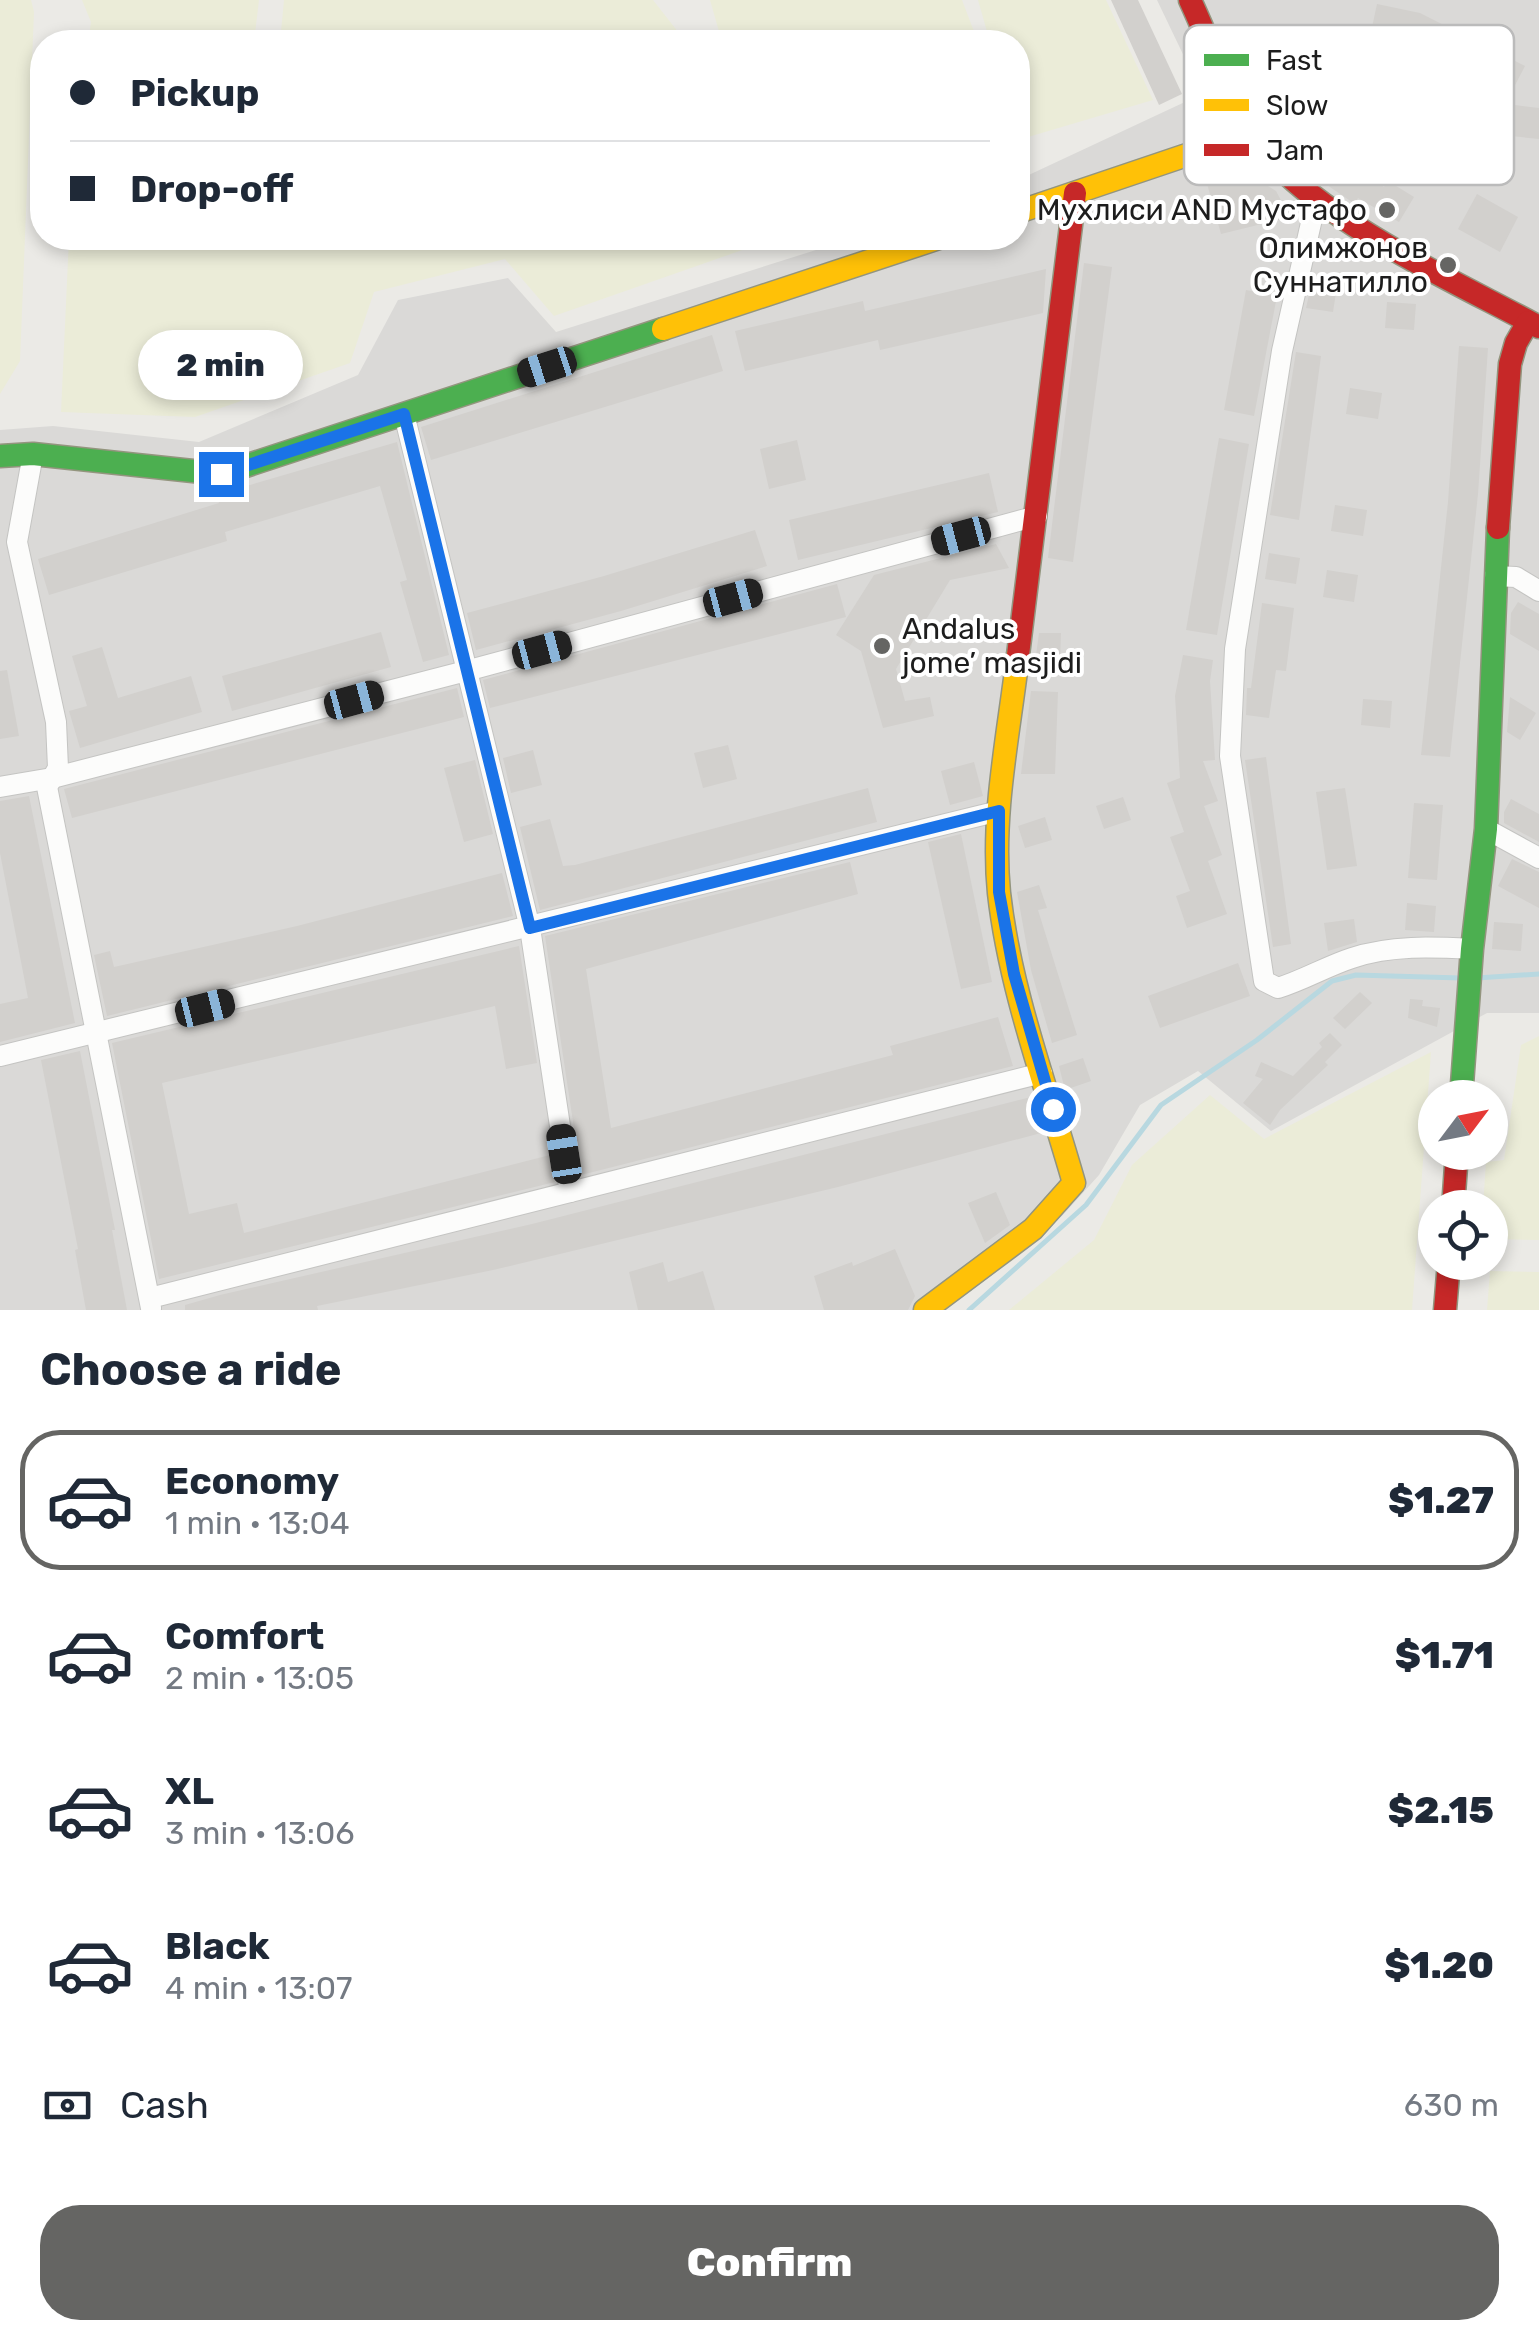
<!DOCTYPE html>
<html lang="en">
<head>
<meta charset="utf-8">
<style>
  body { margin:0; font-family:Rubik,sans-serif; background:#f6f6f7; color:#1f2937; height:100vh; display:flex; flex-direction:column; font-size:38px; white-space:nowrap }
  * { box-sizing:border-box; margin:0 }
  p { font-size:32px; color:#747a83 }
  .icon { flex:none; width:55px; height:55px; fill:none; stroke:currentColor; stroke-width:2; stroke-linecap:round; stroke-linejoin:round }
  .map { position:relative; height:1310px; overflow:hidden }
  .panel { display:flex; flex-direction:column; background:#fff; flex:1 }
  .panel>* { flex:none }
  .top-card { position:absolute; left:30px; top:30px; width:1000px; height:220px; border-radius:40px; box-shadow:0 5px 15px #0003; display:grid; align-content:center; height:220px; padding:0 40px; background:#fff }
  .needle { width:65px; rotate:58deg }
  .buttons { position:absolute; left:1418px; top:1080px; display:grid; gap:20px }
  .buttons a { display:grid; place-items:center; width:90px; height:90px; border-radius:50%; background:#fff; box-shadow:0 5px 15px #0003; font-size:50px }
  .end { position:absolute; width:45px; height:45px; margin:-22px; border:12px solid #1a73e8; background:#fff; box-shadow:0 0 0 5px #fff }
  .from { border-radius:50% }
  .bubble { position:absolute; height:70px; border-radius:35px; background:#fff; box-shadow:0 5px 15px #0003; font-size:32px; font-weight:800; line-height:70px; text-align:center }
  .car { position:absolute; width:30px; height:60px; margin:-30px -15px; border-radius:12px; box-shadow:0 0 8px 2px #0007; background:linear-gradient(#222 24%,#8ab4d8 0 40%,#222 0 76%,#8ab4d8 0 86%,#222 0) }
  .top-card b { display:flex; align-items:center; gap:35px; height:95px; font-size:38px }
  .top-card b+b { border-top:2px solid #e0e1e3 }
  .top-card i { width:25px; height:25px; background:#1f2937 }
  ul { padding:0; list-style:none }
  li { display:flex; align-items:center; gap:30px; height:140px; margin:0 20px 15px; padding:0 20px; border:5px solid transparent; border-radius:40px }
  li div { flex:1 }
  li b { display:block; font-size:38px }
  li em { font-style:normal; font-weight:800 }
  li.current { border-color:#656563 }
  li>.icon { width:90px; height:90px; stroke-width:1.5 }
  h2 { padding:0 40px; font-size:45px; line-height:120px }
  .pay { display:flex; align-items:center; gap:25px; height:110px; padding:0 40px; font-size:38px }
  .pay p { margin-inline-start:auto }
  .primary-button { display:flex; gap:20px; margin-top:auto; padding:20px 40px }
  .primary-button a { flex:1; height:115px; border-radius:40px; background:#656563; color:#fff; font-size:40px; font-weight:800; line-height:115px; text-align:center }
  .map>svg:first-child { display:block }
  .residential { fill:#dad9d7 }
  .farmland { fill:#ebecd8 }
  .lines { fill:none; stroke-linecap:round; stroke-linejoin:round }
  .stream { stroke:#b8d8e0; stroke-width:5 }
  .building { fill:#d2d0cd }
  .street-casing { stroke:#c4c4c2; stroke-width:22 }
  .fast-casing { stroke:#93957e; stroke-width:25 }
  .slow-casing { stroke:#93957e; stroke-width:25 }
  .jam-casing { stroke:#93957e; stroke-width:25 }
  .street { stroke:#fcfcfb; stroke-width:20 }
  .fast { stroke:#4caf50; stroke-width:22 }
  .slow { stroke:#ffc107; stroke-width:22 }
  .jam { stroke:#c62828; stroke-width:22 }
  .route { stroke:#1a73e8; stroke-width:12 }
  .poi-dot { fill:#656563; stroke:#fff; stroke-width:4 }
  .labels { text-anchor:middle; stroke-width:8; stroke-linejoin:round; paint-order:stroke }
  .poi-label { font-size:30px; fill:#1d1d1d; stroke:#fff; text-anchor:end }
  .key { fill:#fff; stroke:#bbb; stroke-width:2.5 }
  .key-label { font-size:28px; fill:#1d1d1d }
</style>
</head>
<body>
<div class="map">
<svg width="1539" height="1310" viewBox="0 0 1539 1310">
  <rect width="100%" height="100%" fill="#ebeae6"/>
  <!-- residential -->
  <polygon class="residential" points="1157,0 1539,0 1539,1013 1487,1013 1271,1131 1198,1071 1140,1105 1099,1175 1062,1216 942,1310 0,1310 0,430 53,426 199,442 358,375 398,300 508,278 556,332 854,238 1018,238 1018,180 1202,94"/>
  <!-- farmland -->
  <g class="farmland">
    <polygon points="0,0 31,0 34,12 20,361 0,394"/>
    <polygon points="82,0 259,0 254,42 88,42 91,22"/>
    <polygon points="284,0 653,0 686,42 280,42"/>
    <polygon points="710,0 962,0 978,42 722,42"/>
    <polygon points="978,0 1106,0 1153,100 1018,140 1018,42 990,42"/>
    <polygon points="69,238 745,238 748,248 554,316 505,259 374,292 350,363 195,417 61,412"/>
    <polygon points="1539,1036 1539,1240 1490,1239 1490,1208 1483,1207 1486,1162 1504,1160 1521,1045"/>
    <polygon points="1431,1052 1412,1310 1009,1310 1094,1240 1132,1165 1210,1095 1264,1139"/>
    <polygon points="1490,1271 1539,1272 1539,1310 1487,1310"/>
  </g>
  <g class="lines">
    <!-- stream -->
    <g class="stream">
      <polyline points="1477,978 1539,974"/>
      <polyline points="969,1310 1086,1205 1161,1105 1257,1040 1332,981 1356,975 1461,978"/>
    </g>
  </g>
  <!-- building -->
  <g class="building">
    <polygon points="1111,0 1138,0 1182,94 1159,105"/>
    <polygon points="1377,4 1420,13 1525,66 1511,93 1402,39 1371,32"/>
    <polygon points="1515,105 1539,108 1539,139 1511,136"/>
    <polygon points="1344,160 1384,187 1388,181 1414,197 1399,222 1358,198 1355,204 1327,185"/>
    <polygon points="1246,172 1276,191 1290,217 1221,234 1206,180 1222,174"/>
    <polygon points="1477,194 1518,217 1500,252 1458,229"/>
    <polygon points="1084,263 1112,267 1073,562 1048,558"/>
    <polygon points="1046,269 1043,313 880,350 878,340 745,371 735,331 863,301 865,311"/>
    <polygon points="1312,282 1337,286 1333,312 1306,308"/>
    <polygon points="1246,290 1277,296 1254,416 1224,410"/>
    <polygon points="1387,302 1416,304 1414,330 1385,328"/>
    <polygon points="712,335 723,371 431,460 421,427"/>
    <polygon points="1459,346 1488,348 1478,494 1450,757 1421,755 1448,502"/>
    <polygon points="1296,352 1321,356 1299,520 1270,515"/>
    <polygon points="1350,388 1382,393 1378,419 1346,414"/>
    <polygon points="1219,438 1249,444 1217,635 1186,630"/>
    <polygon points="797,440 806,480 769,489 760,449"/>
    <polygon points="397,442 449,655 423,662 400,582 407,580 380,486 225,532 227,541 49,595 38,559 219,503 216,495"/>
    <polygon points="989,473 998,512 798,560 789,520"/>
    <polygon points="1335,505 1367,510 1363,536 1331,531"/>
    <polygon points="755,530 767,566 621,611 476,650 467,613 604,576"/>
    <polygon points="996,544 1009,568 950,580 896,669 905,701 930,697 934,716 883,728 861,651 836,635 874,575"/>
    <polygon points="1269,553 1300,558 1296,584 1265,579"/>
    <polygon points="1327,570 1358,575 1354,602 1323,597"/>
    <polygon points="837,584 846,617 490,708 483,680"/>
    <polygon points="1518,602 1539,614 1539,651 1510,634 1511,613"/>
    <polygon points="1262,603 1294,608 1286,671 1276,670 1269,718 1246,715 1247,688 1251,688"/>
    <polygon points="381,632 391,667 232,711 222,676"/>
    <polygon points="1039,633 1061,633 1060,663 1035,663"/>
    <polygon points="102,647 118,698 191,676 202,712 80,748 69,711 87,706 72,656"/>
    <polygon points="1183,655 1213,660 1210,681 1215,760 1203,761 1218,801 1204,806 1222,855 1208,861 1227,914 1187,928 1176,896 1190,891 1170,837 1184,832 1167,783 1180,778 1175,696"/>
    <polygon points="7,670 19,736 0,739 0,671"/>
    <polygon points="457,688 464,717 72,818 64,789"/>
    <polygon points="1031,691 1058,692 1055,774 1021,774"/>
    <polygon points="1510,697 1536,713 1520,740 1507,732"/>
    <polygon points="1363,699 1392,701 1390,728 1361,725"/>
    <polygon points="728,745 737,779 703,788 694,753"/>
    <polygon points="533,750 542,785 511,793 503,758"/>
    <polygon points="1266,757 1291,944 1273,947 1245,760"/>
    <polygon points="475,760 493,834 464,842 444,768"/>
    <polygon points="974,762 983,796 950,805 941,771"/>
    <polygon points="868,788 877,822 540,910 520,827 550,819 563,866 575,865"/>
    <polygon points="1345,788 1357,866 1327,870 1316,792"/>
    <polygon points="29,796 75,1023 0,1042 0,1004 28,998 0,853 0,801"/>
    <polygon points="1123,797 1131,820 1104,829 1096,806"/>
    <polygon points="1511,799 1539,814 1539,842 1504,823 1504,812"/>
    <polygon points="1414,803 1443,805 1437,880 1408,878"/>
    <polygon points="1045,817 1052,840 1025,848 1018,826"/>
    <polygon points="961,834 992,982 961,989 928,842"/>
    <polygon points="1512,859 1539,872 1539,908 1498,886"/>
    <polygon points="850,862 858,894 586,969 611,1128 893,1055 890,1046 998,1017 1013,1066 581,1175 545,936"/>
    <polygon points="502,873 513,916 107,1016 94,955 110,951 114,967 297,926"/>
    <polygon points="1039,885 1047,908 1038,910 1077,1035 1052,1043 1031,970 1017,892"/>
    <polygon points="1407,903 1436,906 1434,932 1405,930"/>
    <polygon points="1354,919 1357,942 1328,951 1324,923"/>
    <polygon points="1494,922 1523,924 1521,951 1492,949"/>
    <polygon points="519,946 537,1063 506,1069 495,1006 162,1083 189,1214 237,1203 244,1233 550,1155 555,1182 159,1279 112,1043"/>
    <polygon points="1238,963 1250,996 1160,1028 1148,996"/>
    <polygon points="1360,992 1372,1003 1345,1029 1333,1018"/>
    <polygon points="1410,999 1423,1000 1422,1006 1440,1008 1437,1027 1408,1018"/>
    <polygon points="1330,1033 1342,1045 1325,1062 1328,1065 1280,1110 1270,1125 1243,1103 1263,1079 1255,1076 1261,1062 1293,1076 1322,1047 1319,1043"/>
    <polygon points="80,1051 115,1230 112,1230 127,1310 86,1310 75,1250 78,1249 41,1060"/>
    <polygon points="1083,1058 1091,1081 1065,1090 1059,1066"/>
    <polygon points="1031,1097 1041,1133 838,1187 493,1270 317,1306 318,1310 185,1310 185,1305 220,1295 532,1224"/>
    <polygon points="996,1192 1010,1225 985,1243 968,1203"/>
    <polygon points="895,1249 915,1296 908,1310 824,1310 814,1276 852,1262 853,1266"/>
    <polygon points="663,1262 668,1282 703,1271 715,1310 638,1310 629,1272"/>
  </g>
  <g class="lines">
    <!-- street casing -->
    <g class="street-casing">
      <g id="street">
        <path d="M1316,201L1282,351L1235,649L1230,756L1264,981L1278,988C1304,980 1327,966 1352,958C1391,945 1432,947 1472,949"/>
        <polyline points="404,414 530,928 570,1192"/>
        <polyline points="33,454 17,542 56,722 58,768 47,787 151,1308"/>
        <polyline points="1495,576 1516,577 1539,591"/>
        <polyline points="0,787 52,778 466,671 1037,516"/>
        <polyline points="1486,829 1539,858"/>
        <polyline points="0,1056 999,811"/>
        <polyline points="150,1298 1042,1073"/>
      </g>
    </g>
    <!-- fast casing -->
    <g class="fast-casing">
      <g id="fast">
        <polyline points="0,456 33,454 221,474 663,329"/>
        <polyline points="1461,1098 1472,949 1486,829 1498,528"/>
      </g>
    </g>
    <!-- slow casing -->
    <g class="slow-casing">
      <g id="slow">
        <polyline points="1018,212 1252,133"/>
        <polyline points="663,329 939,238"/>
        <path d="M925,1310L1033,1229L1074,1183C1047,1088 1010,991 999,893C991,815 1009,733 1018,655"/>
      </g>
    </g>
    <!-- jam casing -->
    <g class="jam-casing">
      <g id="jam">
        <path d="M1190,0C1210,43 1227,91 1251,132C1301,213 1455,281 1539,327"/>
        <polyline points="1498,528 1510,364 1516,343 1528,322"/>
        <polyline points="1018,655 1075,193"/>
        <polyline points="1453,1208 1457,1152"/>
        <polyline points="1445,1310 1449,1262"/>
      </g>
    </g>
    <!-- street -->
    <use href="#street" class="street"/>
    <!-- fast -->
    <use href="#fast" class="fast"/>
    <!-- slow -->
    <use href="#slow" class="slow"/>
    <!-- jam -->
    <use href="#jam" class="jam"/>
  </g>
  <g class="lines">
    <!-- route -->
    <polyline class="route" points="221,474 404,414 530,928 999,811 999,892 1014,974 1053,1109"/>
  </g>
  <!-- markers -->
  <g class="poi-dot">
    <circle cx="1387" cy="210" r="10"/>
    <circle cx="1448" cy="265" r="10"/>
    <circle cx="882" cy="646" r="10"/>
  </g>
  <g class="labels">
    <!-- poi labels -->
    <g class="poi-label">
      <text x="1367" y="220">Мухлиси AND Мустафо</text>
      <text x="1428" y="258">Олимжонов<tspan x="1428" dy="34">Суннатилло</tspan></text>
      <text x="902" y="639" text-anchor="start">Andalus<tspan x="902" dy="34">jome’ masjidi</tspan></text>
    </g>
  </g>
  <!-- legend -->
  <rect x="1184" y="25" width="330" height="160" rx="15" class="key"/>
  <rect x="1204" y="54" width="45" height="12" fill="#4caf50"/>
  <rect x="1204" y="99" width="45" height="12" fill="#ffc107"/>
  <rect x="1204" y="144" width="45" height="12" fill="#c62828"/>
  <g class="key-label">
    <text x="1266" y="70">Fast</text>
    <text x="1266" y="115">Slow</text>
    <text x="1266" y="160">Jam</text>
  </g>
</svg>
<div class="buttons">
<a><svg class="needle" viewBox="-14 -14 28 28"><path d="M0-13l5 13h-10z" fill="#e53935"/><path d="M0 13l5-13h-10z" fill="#747a83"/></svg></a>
<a><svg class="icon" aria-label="locate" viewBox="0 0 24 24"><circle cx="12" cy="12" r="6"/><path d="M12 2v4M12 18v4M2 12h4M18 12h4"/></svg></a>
</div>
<i class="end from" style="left:1053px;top:1109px"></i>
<i class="end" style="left:221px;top:474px"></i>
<div class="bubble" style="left:138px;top:330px;width:165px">2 min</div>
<i class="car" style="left:547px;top:367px;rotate:252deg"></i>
<i class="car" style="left:961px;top:536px;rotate:255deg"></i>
<i class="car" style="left:733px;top:598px;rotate:75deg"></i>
<i class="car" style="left:542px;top:650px;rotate:75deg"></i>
<i class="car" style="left:354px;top:700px;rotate:75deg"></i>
<i class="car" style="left:205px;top:1008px;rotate:76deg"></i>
<i class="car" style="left:564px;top:1154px;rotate:351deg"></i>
<div class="top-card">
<b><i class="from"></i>Pickup</b>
<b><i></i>Drop-off</b>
</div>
</div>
<section class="panel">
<h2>Choose a ride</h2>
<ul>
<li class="current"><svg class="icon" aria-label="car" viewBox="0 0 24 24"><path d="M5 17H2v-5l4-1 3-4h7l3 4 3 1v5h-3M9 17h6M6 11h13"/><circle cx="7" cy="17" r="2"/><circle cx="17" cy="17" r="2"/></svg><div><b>Economy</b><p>1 min · 13:04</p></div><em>$1.27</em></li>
<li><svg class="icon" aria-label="car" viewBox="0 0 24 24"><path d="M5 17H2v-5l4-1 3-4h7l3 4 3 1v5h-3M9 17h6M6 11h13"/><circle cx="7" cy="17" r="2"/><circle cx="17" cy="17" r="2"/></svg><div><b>Comfort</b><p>2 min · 13:05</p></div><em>$1.71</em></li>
<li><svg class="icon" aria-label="car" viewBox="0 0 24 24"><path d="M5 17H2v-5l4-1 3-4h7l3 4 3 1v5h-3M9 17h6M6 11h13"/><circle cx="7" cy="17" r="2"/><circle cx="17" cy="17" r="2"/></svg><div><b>XL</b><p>3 min · 13:06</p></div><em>$2.15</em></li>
<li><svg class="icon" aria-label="car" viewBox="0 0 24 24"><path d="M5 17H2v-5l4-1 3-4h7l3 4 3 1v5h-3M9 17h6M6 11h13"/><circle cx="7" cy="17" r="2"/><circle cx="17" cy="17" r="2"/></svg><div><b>Black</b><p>4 min · 13:07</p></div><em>$1.20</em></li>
</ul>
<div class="pay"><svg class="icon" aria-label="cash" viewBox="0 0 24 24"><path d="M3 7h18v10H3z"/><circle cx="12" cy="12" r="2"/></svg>Cash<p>630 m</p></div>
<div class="primary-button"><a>Confirm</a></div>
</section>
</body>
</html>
